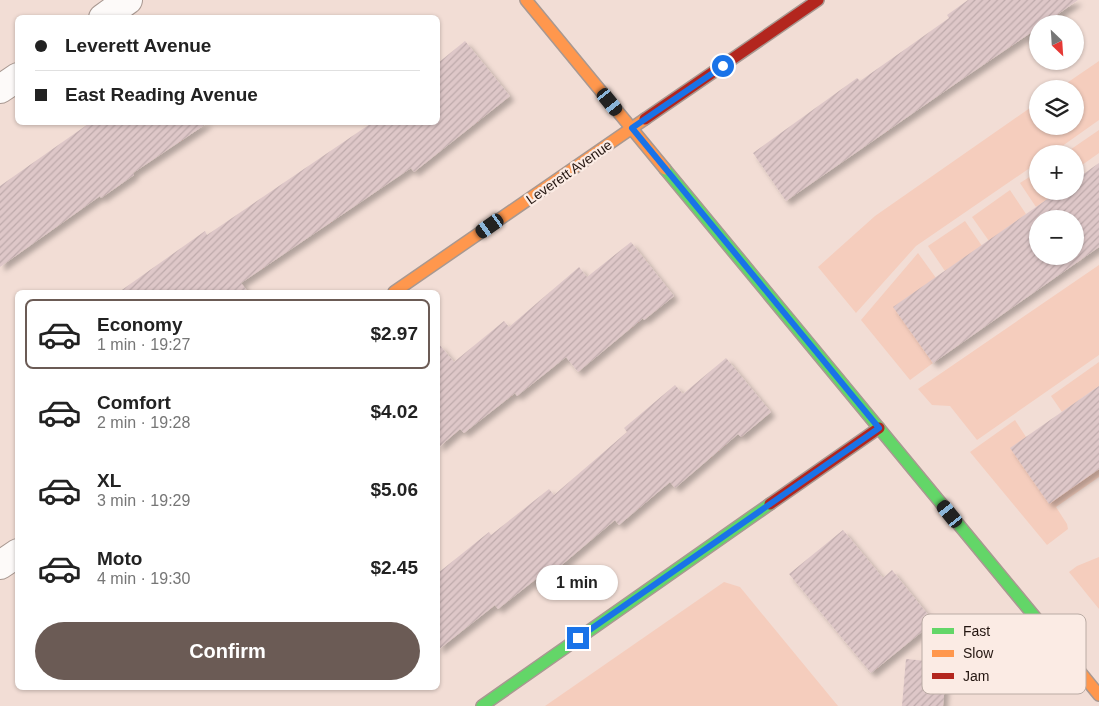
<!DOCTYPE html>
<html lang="en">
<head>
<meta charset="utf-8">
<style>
  body { margin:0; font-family:Helvetica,sans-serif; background:#f2f2f2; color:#222; height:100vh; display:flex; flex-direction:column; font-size:19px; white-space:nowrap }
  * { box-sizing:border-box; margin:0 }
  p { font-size:16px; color:#767676 }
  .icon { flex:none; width:28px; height:28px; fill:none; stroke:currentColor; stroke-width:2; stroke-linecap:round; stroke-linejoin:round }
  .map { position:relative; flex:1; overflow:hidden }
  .details { position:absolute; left:15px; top:290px; width:425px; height:400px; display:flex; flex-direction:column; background:#fff; border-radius:8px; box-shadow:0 1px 4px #0004 }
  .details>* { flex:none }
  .hud { position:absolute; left:15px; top:15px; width:425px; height:110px; border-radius:8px; box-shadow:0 1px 4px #0004; display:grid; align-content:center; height:110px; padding:0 20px; background:#fff }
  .needle { width:32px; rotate:155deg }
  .buttons { position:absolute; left:1029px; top:15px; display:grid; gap:10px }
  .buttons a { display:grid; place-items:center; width:55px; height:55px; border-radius:50%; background:#fff; box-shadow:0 1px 4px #0004; font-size:25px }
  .end { position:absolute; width:22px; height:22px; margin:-11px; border:6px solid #1a73e8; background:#fff; box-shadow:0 0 0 2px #fff }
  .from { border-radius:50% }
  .bubble { position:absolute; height:35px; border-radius:18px; background:#fff; box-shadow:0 1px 4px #0004; font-size:16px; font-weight:600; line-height:35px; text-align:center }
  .car { position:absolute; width:15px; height:30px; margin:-15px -8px; border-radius:6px; box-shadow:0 0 4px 1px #0007; background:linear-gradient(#222 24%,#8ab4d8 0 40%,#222 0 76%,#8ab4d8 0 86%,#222 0) }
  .hud b { display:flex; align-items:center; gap:18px; height:48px; font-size:19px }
  .hud b+b { border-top:1px solid #e0e0e0 }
  .hud i { width:12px; height:12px; background:#222 }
  ul { padding:9px 0 0; list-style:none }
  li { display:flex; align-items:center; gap:15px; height:70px; margin:0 10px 8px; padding:0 10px; border:2px solid transparent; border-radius:8px }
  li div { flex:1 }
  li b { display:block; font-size:19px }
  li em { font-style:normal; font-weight:600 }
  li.current { border-color:#6b5b55 }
  li>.icon { width:45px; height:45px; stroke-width:1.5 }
  .primary-button { display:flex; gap:10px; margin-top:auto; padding:10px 20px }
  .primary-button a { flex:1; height:58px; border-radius:30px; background:#6b5b55; color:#fff; font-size:20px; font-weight:600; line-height:58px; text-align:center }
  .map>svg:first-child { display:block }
  .grass { fill:#f5cdbd }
  .building { fill:url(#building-hatch); fill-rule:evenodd; filter:url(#shadow) }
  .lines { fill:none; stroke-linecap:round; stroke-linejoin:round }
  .street-casing { stroke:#a89891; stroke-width:30 }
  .fast-casing { stroke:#a89891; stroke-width:14 }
  .slow-casing { stroke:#a89891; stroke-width:14 }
  .jam-casing { stroke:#a89891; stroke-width:14 }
  .street { stroke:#fdfaf9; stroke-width:28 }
  .fast { stroke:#63d668; stroke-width:11 }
  .slow { stroke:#ff974d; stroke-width:11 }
  .jam { stroke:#b3261e; stroke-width:11 }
  .route { stroke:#1a73e8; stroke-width:6 }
  .labels { text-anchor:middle; stroke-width:4.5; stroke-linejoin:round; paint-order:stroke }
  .street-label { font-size:14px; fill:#231510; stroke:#fbebe4 }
  .key { fill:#fbebe4; stroke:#baaba4; stroke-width:1 }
  .key-label { font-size:14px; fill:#231510 }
</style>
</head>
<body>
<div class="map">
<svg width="1099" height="706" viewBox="0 0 1099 706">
  <defs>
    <pattern id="building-hatch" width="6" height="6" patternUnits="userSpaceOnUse" patternTransform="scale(1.25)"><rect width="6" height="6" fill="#dec7c8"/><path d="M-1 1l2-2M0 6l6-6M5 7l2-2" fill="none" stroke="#beaaab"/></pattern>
    <filter id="shadow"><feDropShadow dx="4.5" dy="4.5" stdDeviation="2.5" flood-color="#0004"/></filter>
  </defs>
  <rect width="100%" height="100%" fill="#f2ddd5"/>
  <!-- grass -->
  <g class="grass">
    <polygon points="1099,61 1099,120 1051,154 1038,154 1037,163 916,246 856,313 818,267 875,216 1037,103 1038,126 1075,126 1075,89 1058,89"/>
    <polygon points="1099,130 1099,153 1075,170 1075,154 1064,154"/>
    <polygon points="1037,172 1038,191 1059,191 1036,207 1020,183"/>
    <polygon points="1010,190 1026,214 989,241 972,217"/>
    <polygon points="965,221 982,246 945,271 928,246"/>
    <polygon points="918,253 936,278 894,307 933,363 910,380 861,320"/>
    <polygon points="1099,265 1099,355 977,440 950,406 932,405 918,389"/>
    <polygon points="1099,362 1099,386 1062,412 1051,396"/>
    <polygon points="1015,420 1026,437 1049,503 1099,469 1099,477 1056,507 1067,524 1068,529 1047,545 970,452"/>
    <polygon points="1099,557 1099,609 1069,572 1077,566"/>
    <polygon points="724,582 740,587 838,706 545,706"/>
  </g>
  <!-- building -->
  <g class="building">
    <polygon points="968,0 1078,0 1044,24 1038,24 1038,28 1023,38 958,82 786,201 753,153 857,78 860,81 904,50 949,18 947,15"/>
    <polygon points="465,41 510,96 414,172 411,168 241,283 248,292 119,292 205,231 207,235 373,122 438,122 438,63"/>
    <polygon points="91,122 209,122 133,173 134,175 101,198 100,196 0,267 0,186"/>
    <path d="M1099,163V247L933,363L893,307L1059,191H1075V180ZM1038,219H1075V256H1038Z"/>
    <polygon points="631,242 674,296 644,320 643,318 578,372 566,357 517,396 515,393 464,433 460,429 438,448 438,343 454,362 504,321 509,327 579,267 587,277"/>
    <polygon points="726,358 771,412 741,437 738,434 675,488 670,482 619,525 615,520 558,568 555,564 498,609 495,605 438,650 438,573 489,532 491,535 549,489 554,495 627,432 624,428 675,385 683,394"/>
    <polygon points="1099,386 1099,469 1049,504 1010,448"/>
    <polygon points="843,530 883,578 892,570 934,622 871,673 789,574"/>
    <polygon points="906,659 947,663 943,706 902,706"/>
  </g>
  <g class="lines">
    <!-- street casing -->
    <g class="street-casing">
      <g id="street">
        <polyline points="103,18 128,0"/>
        <polyline points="0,89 18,77"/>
        <polyline points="0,565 18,553"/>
      </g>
    </g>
    <!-- fast casing -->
    <g class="fast-casing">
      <g id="fast">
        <polyline points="665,169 1054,640"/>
        <polyline points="482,706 770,504"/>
      </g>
    </g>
    <!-- slow casing -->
    <g class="slow-casing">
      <g id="slow">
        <polyline points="526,0 665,169"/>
        <polyline points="394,292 645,119"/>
        <polyline points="1054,640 1099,695"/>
      </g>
    </g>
    <!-- jam casing -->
    <g class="jam-casing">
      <g id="jam">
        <polyline points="645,119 818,0"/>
        <polyline points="770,504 879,428"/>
      </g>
    </g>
    <!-- street -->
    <use href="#street" class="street"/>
    <!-- fast -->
    <use href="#fast" class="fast"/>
    <!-- slow -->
    <use href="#slow" class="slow"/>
    <!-- jam -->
    <use href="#jam" class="jam"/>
  </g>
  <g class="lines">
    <!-- route -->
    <polyline class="route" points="578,638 879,428 632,128 723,66"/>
  </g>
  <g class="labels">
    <!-- street labels -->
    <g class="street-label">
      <text transform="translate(569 172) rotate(-35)" y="5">Leverett Avenue</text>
    </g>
  </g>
  <!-- legend -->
  <rect x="922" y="614" width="164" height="80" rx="8" class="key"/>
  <rect x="932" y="628" width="22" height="6" fill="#63d668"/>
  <rect x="932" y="650" width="22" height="7" fill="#ff974d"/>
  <rect x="932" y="673" width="22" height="6" fill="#b3261e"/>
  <g class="key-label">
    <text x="963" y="636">Fast</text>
    <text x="963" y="658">Slow</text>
    <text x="963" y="681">Jam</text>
  </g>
</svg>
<div class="buttons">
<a><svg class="needle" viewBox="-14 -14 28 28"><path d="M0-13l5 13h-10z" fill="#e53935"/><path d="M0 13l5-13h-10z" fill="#767676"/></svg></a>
<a><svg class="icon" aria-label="layers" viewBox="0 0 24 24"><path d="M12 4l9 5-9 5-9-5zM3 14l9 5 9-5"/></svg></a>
<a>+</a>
<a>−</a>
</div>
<i class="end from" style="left:723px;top:66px"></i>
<i class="end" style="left:578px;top:638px"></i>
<div class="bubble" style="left:536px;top:565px;width:82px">1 min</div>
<i class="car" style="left:610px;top:102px;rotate:141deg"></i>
<i class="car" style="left:490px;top:226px;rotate:235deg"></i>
<i class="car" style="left:950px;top:514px;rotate:321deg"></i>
<div class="hud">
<b><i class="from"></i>Leverett Avenue</b>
<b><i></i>East Reading Avenue</b>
</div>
<section class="details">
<ul>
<li class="current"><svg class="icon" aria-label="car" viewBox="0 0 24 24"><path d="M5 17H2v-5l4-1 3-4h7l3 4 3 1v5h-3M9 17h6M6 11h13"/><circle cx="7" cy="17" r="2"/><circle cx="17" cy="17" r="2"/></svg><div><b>Economy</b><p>1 min · 19:27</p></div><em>$2.97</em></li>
<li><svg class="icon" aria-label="car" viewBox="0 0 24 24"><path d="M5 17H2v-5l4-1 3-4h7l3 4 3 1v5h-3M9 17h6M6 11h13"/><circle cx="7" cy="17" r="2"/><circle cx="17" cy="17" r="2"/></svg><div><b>Comfort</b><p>2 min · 19:28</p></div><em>$4.02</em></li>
<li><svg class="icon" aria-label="car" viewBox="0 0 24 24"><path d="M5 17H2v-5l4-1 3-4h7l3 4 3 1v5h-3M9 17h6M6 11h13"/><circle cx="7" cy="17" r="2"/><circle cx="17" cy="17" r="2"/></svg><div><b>XL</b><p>3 min · 19:29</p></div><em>$5.06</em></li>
<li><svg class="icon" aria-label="car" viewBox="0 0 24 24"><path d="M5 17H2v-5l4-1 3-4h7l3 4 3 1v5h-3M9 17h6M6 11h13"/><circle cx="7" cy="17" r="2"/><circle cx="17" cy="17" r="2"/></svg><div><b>Moto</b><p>4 min · 19:30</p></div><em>$2.45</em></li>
</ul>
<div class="primary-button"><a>Confirm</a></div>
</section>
</div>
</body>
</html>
